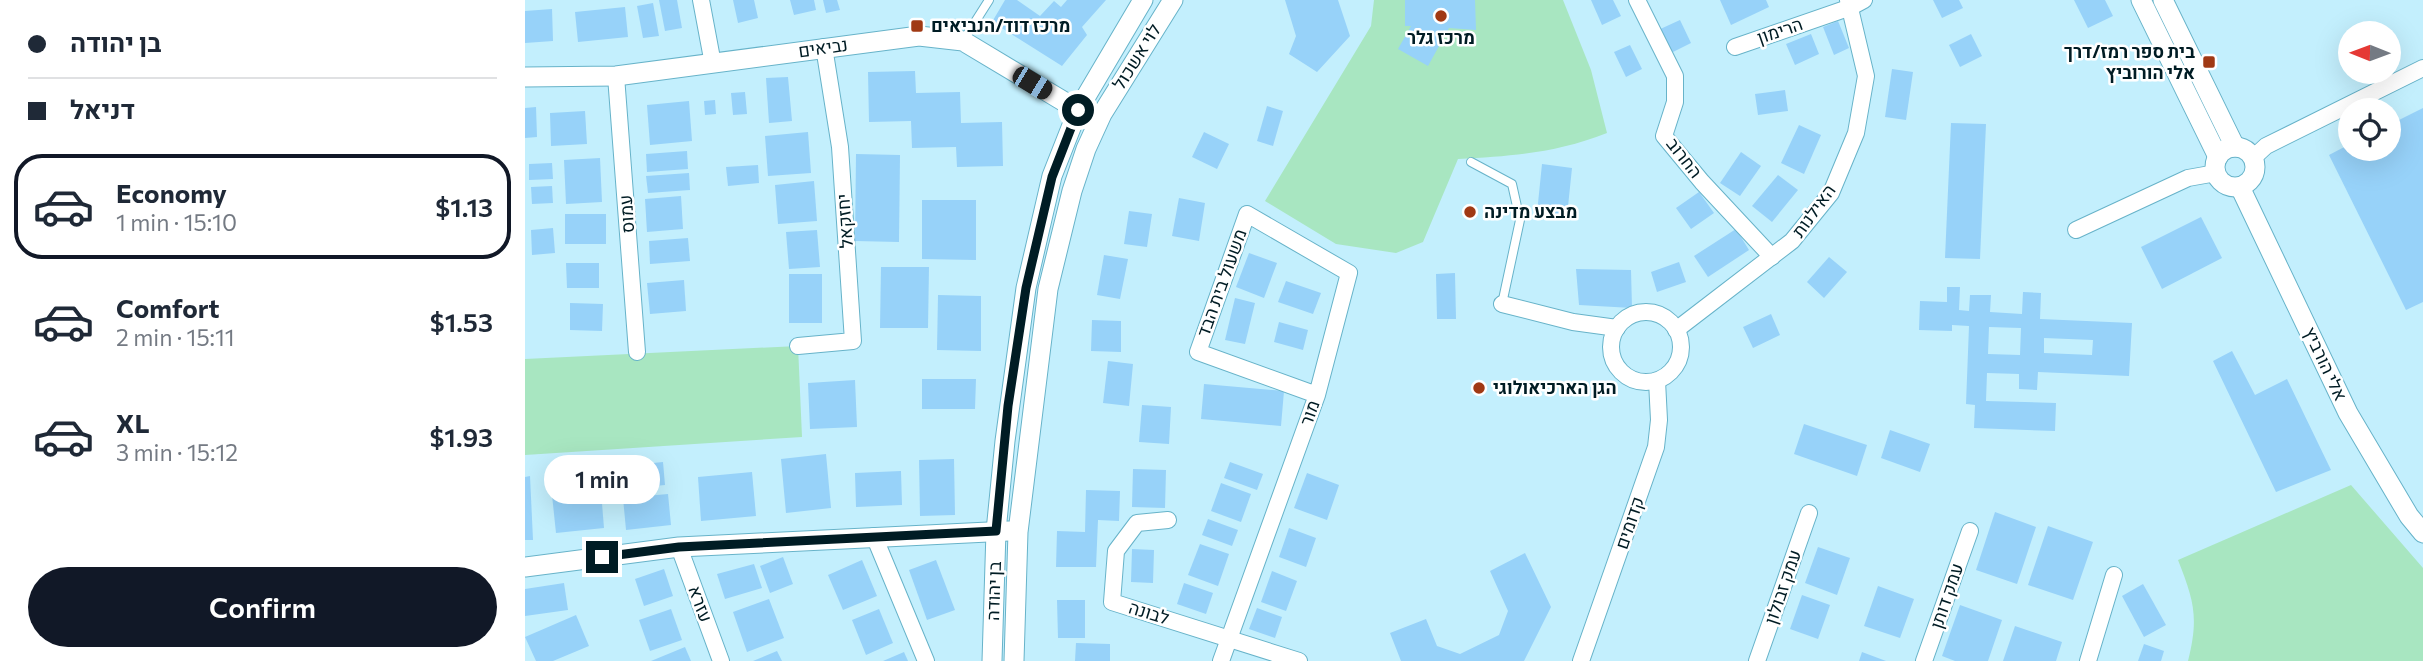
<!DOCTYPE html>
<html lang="en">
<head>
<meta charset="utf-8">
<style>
  body { margin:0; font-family:Commissioner,Heebo,sans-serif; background:#f6f6f7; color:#1f2937; height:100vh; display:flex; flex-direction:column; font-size:26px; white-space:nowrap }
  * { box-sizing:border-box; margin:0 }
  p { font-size:23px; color:#747a83 }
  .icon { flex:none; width:38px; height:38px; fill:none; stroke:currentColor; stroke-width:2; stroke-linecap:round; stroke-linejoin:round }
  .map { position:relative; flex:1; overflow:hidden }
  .details { display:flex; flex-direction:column; background:#fff; width:525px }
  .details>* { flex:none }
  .guide { display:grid; align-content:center; height:154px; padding:0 28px; background:#fff }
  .needle { width:46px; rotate:271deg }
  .tools { position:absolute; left:1813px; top:21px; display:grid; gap:14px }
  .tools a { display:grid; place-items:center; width:63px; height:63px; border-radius:50%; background:#fff; box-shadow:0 7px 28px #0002; font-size:35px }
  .end { position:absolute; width:32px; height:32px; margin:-16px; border:9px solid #001c24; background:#fff; box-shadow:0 0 0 4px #fff }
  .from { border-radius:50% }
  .bubble { position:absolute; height:49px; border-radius:24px; background:#fff; box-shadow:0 7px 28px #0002; font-size:23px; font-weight:600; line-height:49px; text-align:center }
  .car { position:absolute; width:21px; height:42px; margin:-21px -10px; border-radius:9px; box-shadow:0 0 5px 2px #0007; background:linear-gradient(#222 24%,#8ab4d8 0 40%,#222 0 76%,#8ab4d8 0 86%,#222 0) }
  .guide b { display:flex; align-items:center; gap:24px; height:66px; font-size:26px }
  .guide b+b { border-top:2px solid #e0e1e3 }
  .guide i { width:18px; height:18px; background:#1f2937 }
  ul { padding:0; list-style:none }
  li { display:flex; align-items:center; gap:21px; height:105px; margin:0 14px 10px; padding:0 14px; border:4px solid transparent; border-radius:28px }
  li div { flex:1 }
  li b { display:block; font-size:26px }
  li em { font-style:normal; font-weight:600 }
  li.selected { border-color:#111827 }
  li>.icon { width:63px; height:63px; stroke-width:1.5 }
  .action { display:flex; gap:14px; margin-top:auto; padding:14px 28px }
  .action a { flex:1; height:80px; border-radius:42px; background:#111827; color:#fff; font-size:28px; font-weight:600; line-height:80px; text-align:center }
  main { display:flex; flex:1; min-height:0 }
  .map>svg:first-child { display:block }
  .green { fill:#a8e6c1 }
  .building { fill:#97d2f9; fill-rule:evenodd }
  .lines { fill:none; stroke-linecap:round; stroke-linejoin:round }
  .service-casing { stroke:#67b3c9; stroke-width:10 }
  .minor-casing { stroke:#67b3c9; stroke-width:18 }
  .tertiary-casing { stroke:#67b3c9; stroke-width:21 }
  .service { stroke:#fff; stroke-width:8 }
  .minor { stroke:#fff; stroke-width:16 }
  .tertiary { stroke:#fff; stroke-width:19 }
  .route { stroke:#001c24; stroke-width:9 }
  .poi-dot { fill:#a03914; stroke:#fff; stroke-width:2.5 }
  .labels { text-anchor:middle; stroke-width:5; stroke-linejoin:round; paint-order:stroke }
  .poi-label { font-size:18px; font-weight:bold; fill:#001c24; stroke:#fff; text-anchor:start }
  .street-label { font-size:18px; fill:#001c24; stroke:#fff }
</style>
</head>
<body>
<main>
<section class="details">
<div class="guide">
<b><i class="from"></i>בן יהודה</b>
<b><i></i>דניאל</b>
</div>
<ul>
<li class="selected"><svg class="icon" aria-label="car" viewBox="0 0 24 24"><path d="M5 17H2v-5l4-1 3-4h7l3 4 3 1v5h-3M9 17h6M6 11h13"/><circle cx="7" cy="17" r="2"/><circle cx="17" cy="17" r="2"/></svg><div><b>Economy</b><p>1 min · 15:10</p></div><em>$1.13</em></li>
<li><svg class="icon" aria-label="car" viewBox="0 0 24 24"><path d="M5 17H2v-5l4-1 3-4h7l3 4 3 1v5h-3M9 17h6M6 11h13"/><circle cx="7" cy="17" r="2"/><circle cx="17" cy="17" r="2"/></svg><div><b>Comfort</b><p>2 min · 15:11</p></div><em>$1.53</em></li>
<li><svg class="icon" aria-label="car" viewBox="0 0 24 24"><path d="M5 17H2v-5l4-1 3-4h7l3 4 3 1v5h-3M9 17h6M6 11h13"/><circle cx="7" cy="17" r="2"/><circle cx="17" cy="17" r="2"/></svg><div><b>XL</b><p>3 min · 15:12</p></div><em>$1.93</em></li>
</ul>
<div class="action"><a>Confirm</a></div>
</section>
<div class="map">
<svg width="1898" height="661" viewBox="0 0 1898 661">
  <rect width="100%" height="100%" fill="#c3effd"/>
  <!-- green -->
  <g class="green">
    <path d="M849,0H1038L1066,70L1082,133C1031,153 988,156 933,159L898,242L871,253L811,244L740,201L846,26Z"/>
    <polygon points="273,346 277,437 0,455 0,359"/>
    <path d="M1826,485L1898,568V661H1663C1674,617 1669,601 1653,560Z"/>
  </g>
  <!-- building -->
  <g class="building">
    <polygon points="134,0 152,0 157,28 140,31"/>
    <polygon points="208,0 229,0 233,18 213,23"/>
    <polygon points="265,0 289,0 291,10 269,15"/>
    <polygon points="298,0 312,0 315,10 301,13"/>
    <polygon points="480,0 492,0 515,16 529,1 536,7 542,0 581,0 557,27 562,35 537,66 467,22"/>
    <polygon points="760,0 813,0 825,36 792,72 764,54 771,36"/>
    <polygon points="880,0 950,0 951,30 924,28 903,66 873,49 886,26 880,26"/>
    <polygon points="1066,0 1088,0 1096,16 1077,25"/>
    <polygon points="1195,0 1241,0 1244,7 1206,25"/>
    <polygon points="1408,0 1434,0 1438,8 1417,18"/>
    <polygon points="1549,0 1580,0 1588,16 1563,28"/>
    <polygon points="128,3 134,36 118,38 112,6"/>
    <polygon points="100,7 103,37 53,42 50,12"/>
    <polygon points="27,9 28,41 0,43 0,11"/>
    <polygon points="1155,20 1166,43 1142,55 1131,31"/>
    <polygon points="1313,21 1324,48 1309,55 1298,27"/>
    <polygon points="1286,34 1294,54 1270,65 1261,44"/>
    <polygon points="1446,34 1457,56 1435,67 1424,45"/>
    <polygon points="1105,45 1117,69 1101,77 1089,52"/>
    <polygon points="1367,69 1388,72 1381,120 1360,117"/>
    <polygon points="390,71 391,93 435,92 436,123 477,122 478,166 432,167 431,147 387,148 386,121 344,122 343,72"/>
    <polygon points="263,77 267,121 244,123 241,78"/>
    <polygon points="1260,90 1263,111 1233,115 1230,94"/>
    <polygon points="220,92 222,114 208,115 206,93"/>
    <polygon points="190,100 191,114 180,115 179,101"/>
    <polygon points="164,101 167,141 125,145 122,105"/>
    <polygon points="742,106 758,111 748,146 732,141"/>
    <polygon points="11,107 12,137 0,138 0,108"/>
    <polygon points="1898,108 1898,302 1881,310 1804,155 1825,144 1825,149 1864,149 1864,125"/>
    <polygon points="60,111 62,144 26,146 25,113"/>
    <polygon points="1426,123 1461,124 1455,259 1420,258"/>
    <polygon points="1274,125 1296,135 1279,174 1256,163"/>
    <polygon points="283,132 286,173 243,176 240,136"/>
    <polygon points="679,132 704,144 692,169 667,157"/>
    <polygon points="162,151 163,169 122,172 121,154"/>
    <polygon points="1216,152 1236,166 1215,196 1195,183"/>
    <polygon points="331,154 375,155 374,242 330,241"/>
    <polygon points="75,158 77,202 41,204 39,160"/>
    <polygon points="27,163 28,179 4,180 4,164"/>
    <polygon points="1017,164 1047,168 1042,216 1012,213"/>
    <polygon points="233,165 234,183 203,186 201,167"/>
    <polygon points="164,173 165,190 123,193 121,176"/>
    <polygon points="1253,175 1273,190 1247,222 1227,206"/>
    <polygon points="289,181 292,221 253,224 250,185"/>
    <polygon points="27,186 28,203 7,204 6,187"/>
    <polygon points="1174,192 1189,213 1166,229 1151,208"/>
    <polygon points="156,196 158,229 122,232 120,199"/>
    <polygon points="654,198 680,203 674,241 647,236"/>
    <polygon points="397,200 451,200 451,260 397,259"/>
    <polygon points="604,211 627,214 622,247 599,244"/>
    <rect x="40" y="214" width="41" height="30"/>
    <polygon points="1676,217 1697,258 1637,289 1616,247"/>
    <polygon points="28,228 30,253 7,255 6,230"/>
    <polygon points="1211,229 1224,250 1183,277 1169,256"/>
    <polygon points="292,230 295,267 264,269 261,232"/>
    <polygon points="163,238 165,261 125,264 124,241"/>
    <polygon points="724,253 752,263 739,298 711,287"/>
    <polygon points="579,255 603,259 595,299 572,295"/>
    <polygon points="1304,257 1322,272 1299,298 1282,282"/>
    <polygon points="1154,262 1161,282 1132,292 1126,272"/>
    <polygon points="41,263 74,263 74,288 42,288"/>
    <polygon points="356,267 404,267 403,328 355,328"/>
    <polygon points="1051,269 1106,270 1107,308 1054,305"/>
    <polygon points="930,273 931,319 912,319 911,274"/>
    <rect x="264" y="274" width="33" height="49"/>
    <polygon points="159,280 161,311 125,314 122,283"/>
    <polygon points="761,281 796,293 788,314 753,302"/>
    <path d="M1422,287H1435L1434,310L1444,311L1445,295H1466L1465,312L1497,314L1498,292L1516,293L1515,319L1607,323L1604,376L1513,372L1512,390L1494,389V374L1462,373L1461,401L1531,403L1530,431L1449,428L1450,405L1441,404L1444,326L1427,325V331L1394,330L1395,301L1422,302ZM1464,327L1496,328L1495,355L1463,354ZM1519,338L1568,340L1567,355L1519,353Z"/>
    <polygon points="413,295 456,296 456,351 412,350"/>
    <polygon points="710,298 730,303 720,344 700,340"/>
    <polygon points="45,303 78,304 77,331 45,330"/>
    <polygon points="1246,314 1255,335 1228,348 1218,327"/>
    <polygon points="567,320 596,321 596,352 566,351"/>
    <polygon points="754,322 783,330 778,350 749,342"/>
    <polygon points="1707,351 1730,395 1762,379 1806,470 1751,492 1688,361"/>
    <polygon points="583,361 608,364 604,406 578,403"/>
    <polygon points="397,379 451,379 450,409 397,409"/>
    <polygon points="330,380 332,427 285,429 283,383"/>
    <polygon points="679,384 759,391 756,426 676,419"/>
    <polygon points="617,405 646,407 644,444 614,442"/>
    <polygon points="1279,424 1342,445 1332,476 1269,454"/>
    <polygon points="1365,430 1405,444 1395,472 1356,458"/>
    <polygon points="301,454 306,508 261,513 256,459"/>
    <polygon points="429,459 430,515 395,516 394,460"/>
    <polygon points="138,462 140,485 101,489 99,466"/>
    <polygon points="705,462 738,474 732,490 699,478"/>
    <polygon points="608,469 641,470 640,508 607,507"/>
    <polygon points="376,471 377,505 331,507 330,473"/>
    <polygon points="227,472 231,516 176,521 173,477"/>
    <polygon points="782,473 814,485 802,520 769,508"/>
    <polygon points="5,476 8,540 0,540 0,477"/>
    <polygon points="696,483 726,494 716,522 686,511"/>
    <polygon points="561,490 595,491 594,521 573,520 571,567 531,567 532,531 560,532"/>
    <polygon points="76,491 79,528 31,533 27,495"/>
    <polygon points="143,494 146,525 101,530 98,498"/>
    <polygon points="1470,512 1511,527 1492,584 1451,570"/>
    <polygon points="683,519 713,530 707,546 677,535"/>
    <polygon points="1523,526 1568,542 1548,600 1503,585"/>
    <polygon points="764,528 791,538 781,567 754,557"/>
    <polygon points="675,544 704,554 693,586 663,575"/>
    <polygon points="1293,547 1325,558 1312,595 1280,583"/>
    <polygon points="607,549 629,550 628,583 606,582"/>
    <polygon points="1000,553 1026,607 999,661 876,661 865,633 901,619 912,646 935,654 974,635 983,611 965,571"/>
    <polygon points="258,557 268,584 245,593 235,566"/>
    <polygon points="337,560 352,596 318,610 303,575"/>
    <polygon points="411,560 430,610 402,620 384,570"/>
    <polygon points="229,564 237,588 200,599 192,574"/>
    <polygon points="139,569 148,596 119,606 110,579"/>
    <polygon points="747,571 772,581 761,611 736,602"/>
    <polygon points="39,583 43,610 0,616 0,589"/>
    <polygon points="659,583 688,593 681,614 652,604"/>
    <polygon points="1618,584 1641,625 1619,637 1597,596"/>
    <polygon points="1353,586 1389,599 1375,638 1339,626"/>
    <polygon points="1277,595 1305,605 1293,639 1265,629"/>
    <polygon points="244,599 259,638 222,652 208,612"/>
    <polygon points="532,600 560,600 560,638 533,638"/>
    <polygon points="1435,605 1477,620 1463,661 1430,661 1417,656"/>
    <polygon points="732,608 757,617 750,638 724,629"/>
    <polygon points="146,609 157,640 125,651 114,620"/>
    <polygon points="354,609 368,643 341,655 327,620"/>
    <polygon points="51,615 64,646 28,661 11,661 0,637"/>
    <polygon points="1490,626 1537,642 1531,661 1478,661"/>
    <polygon points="551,643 585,644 585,661 550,661"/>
    <polygon points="1619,644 1639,651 1636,661 1613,661"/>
    <polygon points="160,647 166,661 126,661"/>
    <polygon points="252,651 257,661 228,661"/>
    <polygon points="379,652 383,661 358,661"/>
    <polygon points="1337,652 1361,661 1334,661"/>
  </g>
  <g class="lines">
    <!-- service casing -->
    <g class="service-casing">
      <g id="service">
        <polyline points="438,41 464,0"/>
        <polyline points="946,162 987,184 995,220 977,304"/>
      </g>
    </g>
    <!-- minor casing -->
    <g class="minor-casing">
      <g id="minor">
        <polyline points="176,0 188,64"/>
        <polyline points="1112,0 1150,76 1150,102 1139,136 1177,182 1247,257"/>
        <polyline points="1210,47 1326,7 1339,0"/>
        <polyline points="91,76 112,352"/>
        <polyline points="1728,158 1741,146 1898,68"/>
        <polyline points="1551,230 1663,178 1691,173"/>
        <polyline points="977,304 1048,322 1092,328"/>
        <circle cx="1121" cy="347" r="35"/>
        <polyline points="1151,330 1267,241 1306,193 1331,133 1341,76 1323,0"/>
        <polyline points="273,346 328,341 315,147 299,47"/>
        <polyline points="643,520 612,523 591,551 587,602 774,661"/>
        <polyline points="349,536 401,661"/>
        <polyline points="154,547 196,661"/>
        <polyline points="696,661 792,395 824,273 722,214 673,352 792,395"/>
        <polyline points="1056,661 1131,447 1134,420 1132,381"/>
        <polyline points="1232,661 1284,513"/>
        <polyline points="1399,661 1445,531"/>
        <polyline points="1563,661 1589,575"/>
      </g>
    </g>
    <!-- tertiary casing -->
    <g class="tertiary-casing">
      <g id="tertiary">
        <polyline points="1616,0 1693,157"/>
        <polyline points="1638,0 1710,147"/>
        <polyline points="0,77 91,76 394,36 438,41 553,110 565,112"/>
        <circle cx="1710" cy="167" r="20"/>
        <polyline points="1715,187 1823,413 1884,516 1898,533"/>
        <polyline points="0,567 154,547 484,531"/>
        <polyline points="467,661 471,531 480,441 501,288 527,176 553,110 618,0"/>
        <polyline points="489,661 493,532 523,289 547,191 561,149 577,114 648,0"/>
      </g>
    </g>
    <!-- service -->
    <use href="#service" class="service"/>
    <!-- minor -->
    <use href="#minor" class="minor"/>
    <!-- tertiary -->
    <use href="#tertiary" class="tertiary"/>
  </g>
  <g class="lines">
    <!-- route -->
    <polyline class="route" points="77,557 154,547 471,531 483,406 501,288 527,177 553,110"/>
  </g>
  <!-- markers -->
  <g class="poi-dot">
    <circle cx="916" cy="16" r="7"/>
    <rect x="385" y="19" width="14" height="14" rx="3.5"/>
    <rect x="1677" y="55" width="14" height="14" rx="3.5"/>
    <circle cx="945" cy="212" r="7"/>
    <circle cx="954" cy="388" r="7"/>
  </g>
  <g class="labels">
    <!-- poi labels -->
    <g class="poi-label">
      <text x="406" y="32">מרכז דוד/הנביאים</text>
      <text x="916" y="44" text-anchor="middle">מרכז גלר</text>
      <text x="1670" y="58" text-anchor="end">בית ספר רמז/דרך<tspan x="1670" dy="21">אלי הורוביץ</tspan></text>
      <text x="959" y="218">מבצע מדינה</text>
      <text x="968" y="394">הגן הארכיאולוגי</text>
    </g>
    <!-- street labels -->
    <g class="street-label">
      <text transform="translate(1255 31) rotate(-19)" y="6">הרימון</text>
      <text transform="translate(298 48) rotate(-8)" y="6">נביאים</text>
      <text transform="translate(612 57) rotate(-58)" y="6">לוי אשכול</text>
      <text transform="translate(1159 158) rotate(52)" y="6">החרוב</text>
      <text transform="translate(1289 211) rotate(-54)" y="6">האילנות</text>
      <text transform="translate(102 214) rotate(-94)" y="6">עמוס</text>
      <text transform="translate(320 221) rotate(-94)" y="6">יחזקאל</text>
      <text transform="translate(697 283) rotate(-70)" y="6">משעול בית הבד</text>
      <text transform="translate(1800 364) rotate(65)" y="6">אלי הורביץ</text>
      <text transform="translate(785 413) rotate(-70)" y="6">מור</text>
      <text transform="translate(1105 523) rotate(-71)" y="6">קדומים</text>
      <text transform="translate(1258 587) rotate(-71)" y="6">עמק זבולון</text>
      <text transform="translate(469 591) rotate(-88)" y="6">בן יהודה</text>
      <text transform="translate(1422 596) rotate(-71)" y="6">עמק דותן</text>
      <text transform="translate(175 604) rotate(70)" y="6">עזרא</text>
      <text transform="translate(624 613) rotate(17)" y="6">לבונה</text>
    </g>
  </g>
</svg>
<div class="tools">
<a><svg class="needle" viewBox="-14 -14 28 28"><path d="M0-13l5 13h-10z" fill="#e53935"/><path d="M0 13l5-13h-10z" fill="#747a83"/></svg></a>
<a><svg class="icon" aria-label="locate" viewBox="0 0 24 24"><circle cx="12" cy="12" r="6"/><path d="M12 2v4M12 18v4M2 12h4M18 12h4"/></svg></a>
</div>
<i class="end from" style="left:553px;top:110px"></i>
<i class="end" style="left:77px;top:557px"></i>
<div class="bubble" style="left:19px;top:455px;width:116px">1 min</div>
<i class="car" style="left:507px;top:83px;rotate:121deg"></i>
</div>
</main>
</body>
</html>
